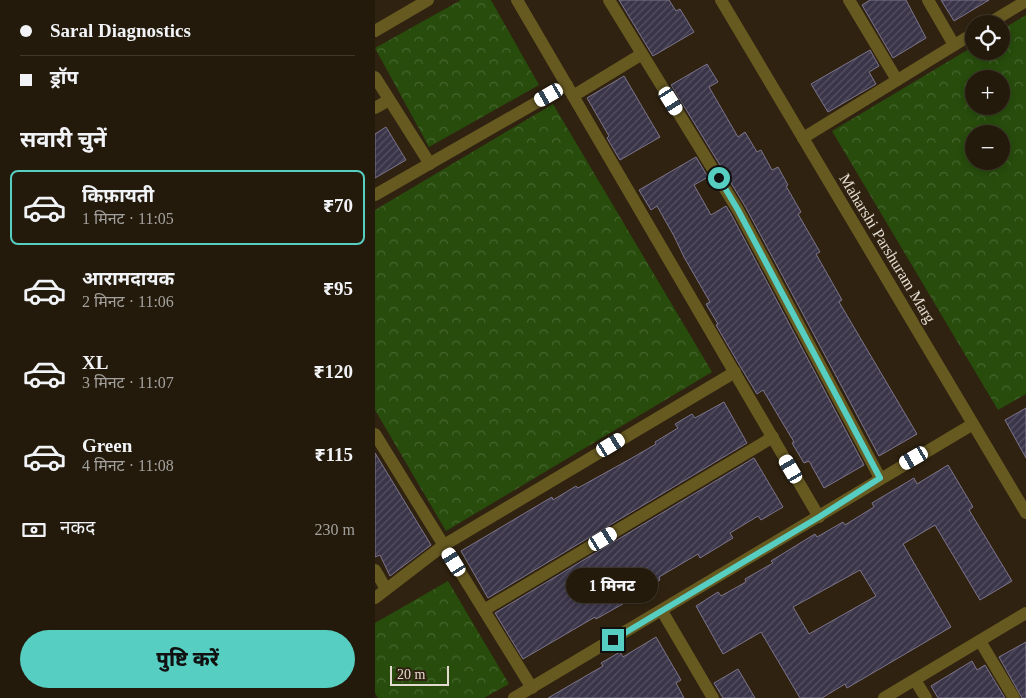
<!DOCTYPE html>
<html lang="hi">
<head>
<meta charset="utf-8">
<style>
  body { margin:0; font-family:"Times New Roman","Noto Sans Devanagari",serif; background:#2b2315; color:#f1f3f6; height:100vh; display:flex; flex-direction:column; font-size:19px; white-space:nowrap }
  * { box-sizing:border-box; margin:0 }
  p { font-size:16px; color:#a3a19d }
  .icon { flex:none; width:28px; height:28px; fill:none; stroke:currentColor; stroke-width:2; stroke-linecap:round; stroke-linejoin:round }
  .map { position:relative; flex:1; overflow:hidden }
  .sheet { display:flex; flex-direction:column; background:#231a0c; width:375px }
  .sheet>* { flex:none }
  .guide { display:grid; align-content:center; height:110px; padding:0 20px; background:#231a0c }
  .buttons { position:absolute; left:590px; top:15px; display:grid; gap:10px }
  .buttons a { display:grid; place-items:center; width:45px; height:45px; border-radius:50%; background:#231a0c; box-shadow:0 2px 8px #0003,0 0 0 1px #40382d; font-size:25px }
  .scale { position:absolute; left:15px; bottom:12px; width:59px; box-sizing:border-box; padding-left:5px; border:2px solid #e3dbd0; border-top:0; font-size:14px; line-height:18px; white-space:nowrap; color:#e3dbd0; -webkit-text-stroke:4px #2f2210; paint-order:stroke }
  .end { position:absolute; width:22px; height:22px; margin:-11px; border:6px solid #57cec2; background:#111; box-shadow:0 0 0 2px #111 }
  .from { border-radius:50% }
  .bubble { position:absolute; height:35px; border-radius:18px; background:#231a0c; box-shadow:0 2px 8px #0003,0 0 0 1px #40382d; font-size:16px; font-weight:800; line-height:35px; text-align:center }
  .car { position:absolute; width:15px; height:30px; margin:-15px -8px; border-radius:6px; box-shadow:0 0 4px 1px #0007; background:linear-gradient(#fff 24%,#345 0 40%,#fff 0 76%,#345 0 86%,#fff 0) }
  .guide b { display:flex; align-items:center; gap:18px; height:48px; font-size:19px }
  .guide b+b { border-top:1px solid #40382d }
  .guide i { width:12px; height:12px; background:#f1f3f6 }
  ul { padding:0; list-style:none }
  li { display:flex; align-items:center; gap:15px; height:75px; margin:0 10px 8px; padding:0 10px; border:2px solid transparent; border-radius:8px }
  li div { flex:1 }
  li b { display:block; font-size:19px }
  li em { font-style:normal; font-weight:800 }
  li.on { border-color:#57cec2 }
  li>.icon { width:45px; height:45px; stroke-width:1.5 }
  h2 { padding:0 20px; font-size:22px; line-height:60px }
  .pay { display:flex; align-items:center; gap:12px; height:55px; padding:0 20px; font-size:19px }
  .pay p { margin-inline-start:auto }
  .primary-button { display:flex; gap:10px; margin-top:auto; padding:10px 20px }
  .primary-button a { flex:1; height:58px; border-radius:30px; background:#57cec2; color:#111; font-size:20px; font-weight:800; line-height:58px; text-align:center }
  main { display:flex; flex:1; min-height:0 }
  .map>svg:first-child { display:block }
  .park { fill:url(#park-crowns); fill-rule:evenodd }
  .building { fill:url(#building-hatch); stroke:#7c758c; fill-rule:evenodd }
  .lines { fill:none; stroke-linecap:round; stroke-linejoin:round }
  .minor { stroke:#675a21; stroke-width:12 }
  .tertiary { stroke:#675a21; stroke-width:12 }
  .route { stroke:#57cec2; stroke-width:6 }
  .labels { text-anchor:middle; stroke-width:4; stroke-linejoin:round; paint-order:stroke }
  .street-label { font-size:16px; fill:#e3dbd0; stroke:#2f2210 }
</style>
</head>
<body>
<main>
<section class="sheet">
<div class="guide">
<b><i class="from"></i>Saral Diagnostics</b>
<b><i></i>ड्रॉप</b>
</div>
<h2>सवारी चुनें</h2>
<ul>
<li class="on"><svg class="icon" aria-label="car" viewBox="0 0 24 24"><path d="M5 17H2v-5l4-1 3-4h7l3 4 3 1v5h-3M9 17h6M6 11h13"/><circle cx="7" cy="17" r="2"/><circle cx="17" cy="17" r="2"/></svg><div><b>किफ़ायती</b><p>1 मिनट · 11:05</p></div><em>₹70</em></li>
<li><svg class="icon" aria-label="car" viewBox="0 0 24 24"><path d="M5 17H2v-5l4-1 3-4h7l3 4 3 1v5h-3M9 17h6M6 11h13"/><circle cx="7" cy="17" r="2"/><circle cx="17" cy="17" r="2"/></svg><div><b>आरामदायक</b><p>2 मिनट · 11:06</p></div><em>₹95</em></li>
<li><svg class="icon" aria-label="car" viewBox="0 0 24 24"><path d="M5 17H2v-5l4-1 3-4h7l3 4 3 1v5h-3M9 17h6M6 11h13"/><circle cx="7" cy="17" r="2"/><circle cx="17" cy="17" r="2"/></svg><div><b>XL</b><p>3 मिनट · 11:07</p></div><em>₹120</em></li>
<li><svg class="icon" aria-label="car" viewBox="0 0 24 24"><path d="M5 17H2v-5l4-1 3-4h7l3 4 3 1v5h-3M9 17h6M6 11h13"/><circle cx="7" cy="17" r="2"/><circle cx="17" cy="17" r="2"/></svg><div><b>Green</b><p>4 मिनट · 11:08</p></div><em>₹115</em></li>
</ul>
<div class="pay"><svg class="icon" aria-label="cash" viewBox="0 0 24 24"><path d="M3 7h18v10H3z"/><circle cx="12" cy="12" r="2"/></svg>नकद<p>230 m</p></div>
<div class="primary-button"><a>पुष्टि करें</a></div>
</section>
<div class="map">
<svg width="651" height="698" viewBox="0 0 651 698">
  <defs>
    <pattern id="park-crowns" width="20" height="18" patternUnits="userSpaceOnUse" patternTransform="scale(1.25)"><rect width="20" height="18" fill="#274c0c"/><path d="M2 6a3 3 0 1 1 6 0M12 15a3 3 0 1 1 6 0" fill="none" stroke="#46652e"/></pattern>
    <pattern id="building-hatch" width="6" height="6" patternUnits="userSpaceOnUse" patternTransform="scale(1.25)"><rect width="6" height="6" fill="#3b3549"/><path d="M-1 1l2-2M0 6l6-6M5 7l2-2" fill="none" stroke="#575262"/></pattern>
  </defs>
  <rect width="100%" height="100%" fill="#2f2210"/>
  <!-- park -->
  <g class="park">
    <polygon points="86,0 116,0 164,85 54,147 0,48"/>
    <path d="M651,15V394L623,410L457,131L599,46V51H626V30ZM599,79H626V106H599ZM599,134H626V161H599Z"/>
    <polygon points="178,104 337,372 71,531 0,410 0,210"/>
    <polygon points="73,581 134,684 109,698 3,698 0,693 0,623"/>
  </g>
  <!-- building -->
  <g class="building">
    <polygon points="244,0 294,0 301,11 305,9 319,32 278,56"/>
    <polygon points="495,0 531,0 551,38 518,58 487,5"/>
    <polygon points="566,0 614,0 579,21"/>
    <polygon points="495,50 504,66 494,72 501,84 453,112 436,84"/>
    <polygon points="332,64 343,82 334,87 363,137 370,132 382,152 386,150 397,170 403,167 413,185 411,186 426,212 423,214 445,252 441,254 467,300 464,302 542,434 504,456 370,206 296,85"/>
    <polygon points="249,76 285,137 245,160 232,138 234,136 212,98"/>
    <polygon points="11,127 31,160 0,178 0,134"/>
    <polygon points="321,157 333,177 319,185 336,215 351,206 356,214 489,465 449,488 434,461 429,463 417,443 419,442 388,390 382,394 365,366 341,325 343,324 331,304 335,302 309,257 299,236 282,206 276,210 264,190"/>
    <polygon points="349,402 372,443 113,598 86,551 177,497 178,500 201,486 203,488 257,458 281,444 280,442 303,428 300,424 317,414 320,418"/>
    <polygon points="651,408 651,458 630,420"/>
    <polygon points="0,453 56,545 15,576 5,555 0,557"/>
    <polygon points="379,458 408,507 386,520 383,516 355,533 358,538 325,558 323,554 284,577 285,580 246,605 221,619 220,617 148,659 120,613"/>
    <path d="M573,465L598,507L594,510L637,581L605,600L560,525L528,544L576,627L472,688L470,684L447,698H425L386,632L348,654L321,606L343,592L346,596L371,582L370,579L398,563L396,561L440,534L442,537L468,522L470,525L499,507L497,503L539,478L542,484ZM485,570L501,596L434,634L418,607Z"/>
    <polygon points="281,637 306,680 301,683 309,698 173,698 228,666 226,663 245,652 248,657"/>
    <polygon points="651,642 651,698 647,698 624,657"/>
    <polygon points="597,661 602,670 610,665 630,698 563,698 556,686"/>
    <polygon points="363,669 380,698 348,698 339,683"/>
  </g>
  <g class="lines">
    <!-- minor -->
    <g class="minor">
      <polyline points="142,0 444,517"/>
      <polyline points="234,0 363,210 505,478"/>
      <polyline points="474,0 522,80"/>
      <polyline points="553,0 579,45"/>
      <polyline points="613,24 651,1"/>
      <polyline points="0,31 53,0"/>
      <polyline points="0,77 55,164"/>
      <polyline points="198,96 267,54"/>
      <polyline points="0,108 14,100"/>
      <polyline points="428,138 599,33"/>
      <polyline points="0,195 192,85"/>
      <polyline points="0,434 157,688"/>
      <polyline points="0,570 11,589"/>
      <polyline points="0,598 69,545 360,372"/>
      <polyline points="109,610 398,437"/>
      <polyline points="287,611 338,698"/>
      <polyline points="605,641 639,698"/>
      <polyline points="540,680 551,698"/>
      <polyline points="139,698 598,424"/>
      <polyline points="509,698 651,613"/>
    </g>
    <!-- tertiary -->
    <polyline class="tertiary" points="346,0 651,513"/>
  </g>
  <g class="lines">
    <!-- route -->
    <polyline class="route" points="238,640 444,517 505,478 363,210 344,178"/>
  </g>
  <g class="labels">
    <!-- street labels -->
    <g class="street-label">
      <text transform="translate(513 248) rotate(59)" y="6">Maharshi Parshuram Marg</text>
    </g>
  </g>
</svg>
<div class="buttons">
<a><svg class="icon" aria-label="locate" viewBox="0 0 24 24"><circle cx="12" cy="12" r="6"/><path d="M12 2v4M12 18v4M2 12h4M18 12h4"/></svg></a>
<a>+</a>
<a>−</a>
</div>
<div class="scale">20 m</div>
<i class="end from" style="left:344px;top:178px"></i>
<i class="end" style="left:238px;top:640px"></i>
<div class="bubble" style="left:191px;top:568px;width:92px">1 मिनट</div>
<i class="car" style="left:174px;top:95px;rotate:240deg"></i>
<i class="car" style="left:296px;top:101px;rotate:148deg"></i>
<i class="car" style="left:236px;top:445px;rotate:59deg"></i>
<i class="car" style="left:539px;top:458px;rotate:240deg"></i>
<i class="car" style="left:416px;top:469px;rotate:330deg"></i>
<i class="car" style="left:228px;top:539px;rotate:59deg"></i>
<i class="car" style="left:79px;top:562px;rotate:328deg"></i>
</div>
</main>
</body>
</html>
